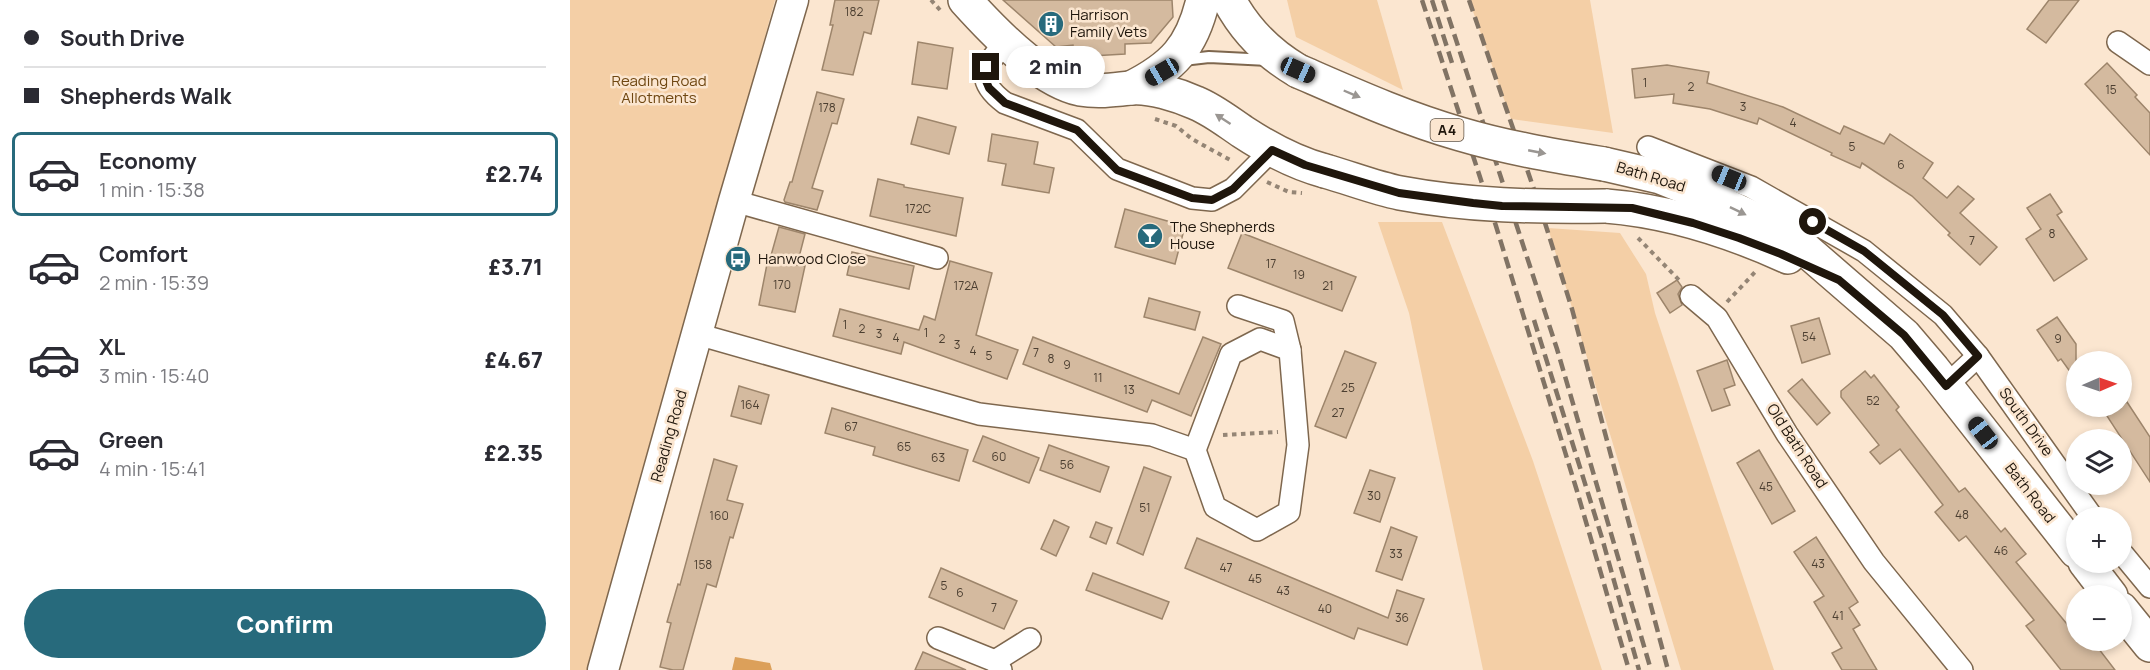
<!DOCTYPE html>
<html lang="en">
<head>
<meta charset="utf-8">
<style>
  body { margin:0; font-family:Manrope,sans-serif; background:#f7f7f7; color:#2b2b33; height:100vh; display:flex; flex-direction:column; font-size:22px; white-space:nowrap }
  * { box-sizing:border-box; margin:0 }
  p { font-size:20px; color:#7c7c81 }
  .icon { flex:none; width:33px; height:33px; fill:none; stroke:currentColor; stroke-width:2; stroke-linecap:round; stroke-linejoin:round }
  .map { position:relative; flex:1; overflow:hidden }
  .sheet { display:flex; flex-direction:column; background:#fff; width:570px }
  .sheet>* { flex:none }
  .top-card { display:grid; align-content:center; height:132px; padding:0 24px; background:#fff }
  .needle { width:39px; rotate:88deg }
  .buttons { position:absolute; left:1496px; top:351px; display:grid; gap:12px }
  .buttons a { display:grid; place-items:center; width:66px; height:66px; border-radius:50%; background:#fff; box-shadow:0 3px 9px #0003; font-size:30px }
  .end { position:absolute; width:27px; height:27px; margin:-14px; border:8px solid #1f160c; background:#fff; box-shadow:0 0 0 3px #fff }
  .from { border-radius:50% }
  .bubble { position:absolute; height:42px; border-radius:21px; background:#fff; box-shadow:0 3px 9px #0003; font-size:20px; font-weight:800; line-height:42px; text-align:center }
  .car { position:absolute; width:18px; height:36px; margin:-18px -9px; border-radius:8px; box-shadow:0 0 4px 2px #0007; background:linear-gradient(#222 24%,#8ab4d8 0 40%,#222 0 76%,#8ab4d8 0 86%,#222 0) }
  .top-card b { display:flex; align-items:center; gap:21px; height:57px; font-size:22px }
  .top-card b+b { border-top:2px solid #e1e1e2 }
  .top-card i { width:15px; height:15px; background:#2b2b33 }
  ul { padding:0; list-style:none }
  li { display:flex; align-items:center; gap:18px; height:84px; margin:0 12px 9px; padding:0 12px; border:3px solid transparent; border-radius:9px }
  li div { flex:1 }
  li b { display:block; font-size:22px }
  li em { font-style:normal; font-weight:800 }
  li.active { border-color:#276a7c }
  li>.icon { width:54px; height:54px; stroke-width:1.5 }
  .cta { display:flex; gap:12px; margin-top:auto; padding:12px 24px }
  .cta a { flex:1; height:69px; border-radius:36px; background:#276a7c; color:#fff; font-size:24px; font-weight:800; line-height:69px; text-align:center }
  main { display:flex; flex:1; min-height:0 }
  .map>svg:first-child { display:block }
  .green { fill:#f4cfa6 }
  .water { fill:#dca05a }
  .building { fill:#d4ba9f; stroke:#9d856b; stroke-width:1.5 }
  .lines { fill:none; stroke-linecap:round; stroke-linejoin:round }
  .lane-casing { stroke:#7e674e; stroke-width:14 }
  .street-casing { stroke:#7e674e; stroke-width:24 }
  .secondary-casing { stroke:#7e674e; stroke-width:33 }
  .primary-casing { stroke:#7e674e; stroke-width:36 }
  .path { stroke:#948575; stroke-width:4; stroke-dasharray:4.5 4.5; stroke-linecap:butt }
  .lane { stroke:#fff; stroke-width:10 }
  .street { stroke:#fff; stroke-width:21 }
  .secondary { stroke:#fff; stroke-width:30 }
  .primary { stroke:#fff; stroke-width:33 }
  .rail { stroke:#817364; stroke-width:4.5; stroke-dasharray:12 6; stroke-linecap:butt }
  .primary-bridge-casing { stroke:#7e674e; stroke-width:36; stroke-linecap:butt }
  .primary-bridge { stroke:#fff; stroke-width:33 }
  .oneway { fill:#9a9692 }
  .route { stroke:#1f160c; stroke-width:8 }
  .labels { text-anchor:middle; stroke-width:5; stroke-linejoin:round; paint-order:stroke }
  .number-label { font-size:12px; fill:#4c3f31 }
  .shield { fill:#fbe6d0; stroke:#615447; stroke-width:1.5 }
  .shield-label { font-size:14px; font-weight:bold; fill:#1f160c }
  .poi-label { font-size:15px; fill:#1f160c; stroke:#fbe6d0; text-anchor:start }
  .park-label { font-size:15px; fill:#6f4711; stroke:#fbe6d0 }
  .street-label { font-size:15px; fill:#1f160c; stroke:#fbe6d0 }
</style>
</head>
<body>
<main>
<section class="sheet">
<div class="top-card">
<b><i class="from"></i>South Drive</b>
<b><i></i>Shepherds Walk</b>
</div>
<ul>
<li class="active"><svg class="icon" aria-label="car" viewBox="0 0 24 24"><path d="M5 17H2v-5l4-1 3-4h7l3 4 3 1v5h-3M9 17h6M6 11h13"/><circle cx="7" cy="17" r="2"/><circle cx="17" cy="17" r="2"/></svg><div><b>Economy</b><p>1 min · 15:38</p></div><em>£2.74</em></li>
<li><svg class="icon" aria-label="car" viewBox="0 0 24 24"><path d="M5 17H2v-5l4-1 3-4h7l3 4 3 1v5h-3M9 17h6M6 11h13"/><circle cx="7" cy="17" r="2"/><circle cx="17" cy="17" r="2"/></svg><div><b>Comfort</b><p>2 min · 15:39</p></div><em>£3.71</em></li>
<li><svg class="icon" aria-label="car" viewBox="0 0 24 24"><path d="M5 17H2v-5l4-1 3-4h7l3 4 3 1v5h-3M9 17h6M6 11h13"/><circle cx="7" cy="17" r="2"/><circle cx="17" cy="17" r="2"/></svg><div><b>XL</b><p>3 min · 15:40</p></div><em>£4.67</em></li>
<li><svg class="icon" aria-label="car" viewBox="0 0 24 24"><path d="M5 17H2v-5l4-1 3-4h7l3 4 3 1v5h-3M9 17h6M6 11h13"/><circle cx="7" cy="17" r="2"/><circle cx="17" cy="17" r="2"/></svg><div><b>Green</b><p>4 min · 15:41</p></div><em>£2.35</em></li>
</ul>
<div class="cta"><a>Confirm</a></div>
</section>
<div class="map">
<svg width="1580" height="670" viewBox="0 0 1580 670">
  <rect width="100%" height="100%" fill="#fbe6d0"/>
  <!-- green -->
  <g class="green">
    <polygon points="0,0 205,0 22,670 0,670"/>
    <polygon points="717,0 807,0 833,90 726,37"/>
    <polygon points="899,0 1020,0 1043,133 941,119"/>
    <polygon points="808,222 872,222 963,461 1032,670 913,670 839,313"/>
    <polygon points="978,228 1050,233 1076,274 1085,313 1204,670 1111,670"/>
  </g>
  <!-- water -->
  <polygon class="water" points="165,657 200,663 202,670 162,670"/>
  <!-- building -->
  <g class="building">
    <polygon points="265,0 309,0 301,34 294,32 283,75 252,70 263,25 260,25"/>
    <polygon points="433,0 602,0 603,17 581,43 555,44 555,54 504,57 503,45 486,47"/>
    <polygon points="1479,0 1509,0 1476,43 1457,29"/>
    <polygon points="348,42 383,48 377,89 342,84"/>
    <polygon points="1537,63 1567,95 1565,97 1580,113 1580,155 1515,84"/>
    <polygon points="1097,65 1139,72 1137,83 1213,107 1270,134 1274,126 1314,144 1320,134 1363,163 1353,178 1377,198 1388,186 1404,199 1390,213 1427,247 1410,265 1378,235 1380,233 1342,196 1292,163 1290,168 1261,155 1262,153 1189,118 1187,124 1140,109 1103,103 1104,94 1065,98 1062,69"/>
    <polygon points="247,92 274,99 267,124 262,123 242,188 253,191 247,210 215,202 214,200 220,182 222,182"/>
    <polygon points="348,117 386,127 379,154 341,144"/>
    <polygon points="422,134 468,142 464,164 484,168 479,193 432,185 436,164 418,161"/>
    <polygon points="308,179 334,185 334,187 393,198 386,236 300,216"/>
    <polygon points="1480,194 1492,212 1487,215 1517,259 1484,281 1456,239 1471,229 1457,208"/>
    <polygon points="555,209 615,226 605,264 545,247"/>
    <polygon points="209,227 235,234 227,265 235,266 225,312 189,305 198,259 200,259"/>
    <polygon points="672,233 786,277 772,311 658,268"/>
    <polygon points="282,252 344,266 339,289 277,275"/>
    <polygon points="380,261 422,273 406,335 448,350 437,379 334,342 331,354 263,336 270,309 349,330 354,316 365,320"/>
    <polygon points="1107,280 1112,287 1108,294 1112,305 1100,313 1087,293"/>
    <polygon points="579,298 630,312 625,330 574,317"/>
    <polygon points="1487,317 1506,344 1506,380 1491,359 1488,361 1467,330"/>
    <polygon points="1249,318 1260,354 1232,363 1221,326"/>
    <polygon points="463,337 609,394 633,337 651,344 621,416 582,400 577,412 453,364"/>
    <polygon points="775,351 806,363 776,438 745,426"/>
    <polygon points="1157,360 1165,385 1154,389 1160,405 1142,411 1127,371"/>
    <polygon points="1295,371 1301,378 1304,375 1329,407 1326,410 1389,492 1395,488 1431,532 1435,528 1451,548 1456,554 1446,562 1506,635 1506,640 1522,640 1545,670 1491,670 1456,626 1464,620 1396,536 1389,541 1365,512 1373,505 1330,449 1310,464 1300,452 1309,445 1271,397 1271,391"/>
    <polygon points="1232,379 1260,413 1247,425 1218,391"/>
    <polygon points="169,386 199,395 191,424 161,416"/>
    <polygon points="1557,402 1580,437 1580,482 1537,416"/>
    <polygon points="262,408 398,450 389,481 303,455 305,447 255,433"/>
    <polygon points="413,436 469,458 459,483 403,461"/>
    <polygon points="479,445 539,467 530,492 470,470"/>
    <polygon points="1189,450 1225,511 1202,524 1167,463"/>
    <polygon points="144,459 167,466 157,500 173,504 163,538 160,537 146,587 137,584 113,670 103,670 90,667 101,623 97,622 108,584 110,585"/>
    <polygon points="574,467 601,477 573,555 547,543"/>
    <polygon points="800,470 825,478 810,522 784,513"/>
    <polygon points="484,520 499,527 486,556 471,549"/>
    <polygon points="526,522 542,528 536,544 520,537"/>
    <polygon points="821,527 847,537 832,580 806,571"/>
    <polygon points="1246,537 1288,602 1279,608 1290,625 1283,629 1307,670 1272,670 1262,653 1272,648 1244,602 1254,596 1224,552"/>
    <polygon points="627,538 818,618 827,590 854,599 837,645 788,628 784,639 615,568"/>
    <polygon points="371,568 447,601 434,629 359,597"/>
    <polygon points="523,573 599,602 592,619 516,590"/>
    <polygon points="353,652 396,670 345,670"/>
  </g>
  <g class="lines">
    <!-- lane casing -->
    <g class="lane-casing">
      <polyline id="lane" points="613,60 639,57 698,60"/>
    </g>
    <!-- street casing -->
    <g class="street-casing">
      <g id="street">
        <path d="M436,42C414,66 404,80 435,103L507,130L547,169L622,198L642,200L663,189L702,150"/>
        <polyline points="1548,42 1580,64"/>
        <polyline points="1078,147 1181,187 1294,251 1373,315 1408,356 1523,518"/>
        <polyline points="164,201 367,258"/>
        <polyline points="1121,296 1147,318 1217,434 1304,562 1392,670"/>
        <polyline points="668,306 713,321 720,350"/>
        <polyline points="127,334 409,414 582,435 625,450"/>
        <polygon points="690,339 720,350 728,445 719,512 687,530 645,507 625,450 661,354"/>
        <polyline points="1376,386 1408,356"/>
        <polyline points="1551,552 1580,587"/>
        <polyline points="368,638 425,661 431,670"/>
        <polyline points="425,661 460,639"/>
      </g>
    </g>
    <!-- secondary casing -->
    <g class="secondary-casing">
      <polyline id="secondary" points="33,670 164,201 223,0"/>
    </g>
    <!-- primary casing -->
    <g class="primary-casing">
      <g id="primary">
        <path d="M395,0C422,30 469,80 510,89C527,92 543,90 560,88C580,86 608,95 626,103C643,110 658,122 673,132C699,149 725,163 755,171"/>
        <path d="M659,0C675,30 699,54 728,71"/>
        <path d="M561,88C603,67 622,47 633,0"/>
        <polyline points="1034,164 1090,177 1115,187 1183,218 1210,233 1237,251 1334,335 1363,369 1506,551"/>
        <path d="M1036,206C1098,211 1161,231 1218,257"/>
        <polyline points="1515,562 1541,596"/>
        <polyline points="1551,609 1580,645"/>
      </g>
    </g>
    <!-- path -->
    <g class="path">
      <polyline points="361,0 370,10"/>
      <polyline points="585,119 606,126 622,139 662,161"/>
      <polyline points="697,182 719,192 732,193"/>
      <polyline points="1068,238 1109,280"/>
      <polyline points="1157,302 1187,270"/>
      <polyline points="653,435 708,432"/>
    </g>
    <!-- lane -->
    <use href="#lane" class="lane"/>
    <!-- street -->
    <use href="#street" class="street"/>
    <!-- secondary -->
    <use href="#secondary" class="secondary"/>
    <!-- primary -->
    <use href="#primary" class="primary"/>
    <!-- rail -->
    <g class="rail">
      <polyline points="852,0 926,226 1007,491 1059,670"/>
      <polyline points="862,0 882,63"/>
      <polyline points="873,0 987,349 1081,670"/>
      <polyline points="899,0 970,207 1002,309 1098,670"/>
      <polyline points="964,320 1032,538 1069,670"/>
    </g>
    <!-- primary-bridge casing -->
    <g class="primary-bridge-casing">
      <g id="primary-bridge">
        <path d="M728,71C781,94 834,118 890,134C937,148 986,156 1034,164"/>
        <path d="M755,171C780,178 805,188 830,193C899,206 967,207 1036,206"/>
      </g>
    </g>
    <!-- primary-bridge -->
    <use href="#primary-bridge" class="primary-bridge"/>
  </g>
  <!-- one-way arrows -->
  <defs><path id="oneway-solid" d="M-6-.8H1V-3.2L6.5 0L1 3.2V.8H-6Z" transform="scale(1.5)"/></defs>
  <g class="oneway">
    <use href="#oneway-solid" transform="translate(782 94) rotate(23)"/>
    <use href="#oneway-solid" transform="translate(653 119) rotate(-147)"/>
    <use href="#oneway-solid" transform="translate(967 152) rotate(11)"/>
    <use href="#oneway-solid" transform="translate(1168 211) rotate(26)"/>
  </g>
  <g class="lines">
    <!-- route -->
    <polyline class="route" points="416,67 416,81 419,88 435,103 507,130 547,170 622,198 642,200 663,189 702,150 735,165 829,193 903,203 932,206 1062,208 1123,223 1169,238 1211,254 1269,280 1334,335 1376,386 1408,356 1373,315 1294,251 1243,222"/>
  </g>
  <!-- icons -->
  <defs>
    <g id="building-disc" transform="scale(1.35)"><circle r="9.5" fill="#276a7c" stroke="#fbe6d0"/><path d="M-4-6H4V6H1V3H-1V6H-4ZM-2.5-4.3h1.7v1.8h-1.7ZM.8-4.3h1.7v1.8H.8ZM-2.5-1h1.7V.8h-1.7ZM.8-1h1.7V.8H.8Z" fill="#fff"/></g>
    <g id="bar-disc" transform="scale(1.35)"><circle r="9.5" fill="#276a7c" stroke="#fbe6d0"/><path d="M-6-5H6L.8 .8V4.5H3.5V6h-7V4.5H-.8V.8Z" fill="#fff"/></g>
    <g id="bus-disc" transform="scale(1.35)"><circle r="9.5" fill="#276a7c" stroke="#fbe6d0"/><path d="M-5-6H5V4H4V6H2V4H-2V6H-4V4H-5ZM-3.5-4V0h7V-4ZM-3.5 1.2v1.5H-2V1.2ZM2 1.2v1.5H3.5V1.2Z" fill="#fff"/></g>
  </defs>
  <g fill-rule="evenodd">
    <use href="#building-disc" x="481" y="24"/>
    <use href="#bar-disc" x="580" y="236"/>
    <use href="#bus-disc" x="168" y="259"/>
  </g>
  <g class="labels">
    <!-- number labels -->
    <g class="number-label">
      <text x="284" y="16">182</text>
      <text x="1075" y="87">1</text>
      <text x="1121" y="91">2</text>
      <text x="1541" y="94">15</text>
      <text x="1173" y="111">3</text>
      <text x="257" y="112">178</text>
      <text x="1223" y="127">4</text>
      <text x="1282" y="151">5</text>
      <text x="1331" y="169">6</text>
      <text x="348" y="213">172C</text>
      <text x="1482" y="238">8</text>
      <text x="1402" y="245">7</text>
      <text x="701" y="268">17</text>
      <text x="729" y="279">19</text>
      <text x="212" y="289">170</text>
      <text x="396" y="290">172A</text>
      <text x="758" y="290">21</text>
      <text x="275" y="329">1</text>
      <text x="292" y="333">2</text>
      <text x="356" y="337">1</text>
      <text x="309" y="338">3</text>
      <text x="1239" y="341">54</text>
      <text x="326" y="342">4</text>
      <text x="372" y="343">2</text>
      <text x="1488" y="343">9</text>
      <text x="387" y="349">3</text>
      <text x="403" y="355">4</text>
      <text x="466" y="357">7</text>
      <text x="419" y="360">5</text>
      <text x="481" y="363">8</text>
      <text x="497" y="369">9</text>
      <text x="528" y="382">11</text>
      <text x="778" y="392">25</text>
      <text x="559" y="394">13</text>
      <text x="1303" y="405">52</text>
      <text x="180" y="409">164</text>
      <text x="768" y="417">27</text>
      <text x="281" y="431">67</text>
      <text x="334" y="451">65</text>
      <text x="429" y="461">60</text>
      <text x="368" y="462">63</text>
      <text x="497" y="469">56</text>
      <text x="1196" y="491">45</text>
      <text x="804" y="500">30</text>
      <text x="575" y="512">51</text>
      <text x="1392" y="519">48</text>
      <text x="149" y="520">160</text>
      <text x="1431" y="555">46</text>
      <text x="826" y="558">33</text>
      <text x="1248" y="568">43</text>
      <text x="133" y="569">158</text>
      <text x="656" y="572">47</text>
      <text x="685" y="583">45</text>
      <text x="374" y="590">5</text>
      <text x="713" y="595">43</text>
      <text x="390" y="597">6</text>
      <text x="424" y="612">7</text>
      <text x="755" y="613">40</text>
      <text x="1268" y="620">41</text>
      <text x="832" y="622">36</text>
    </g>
    <!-- shield labels -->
    <rect class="shield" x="860.5" y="119" width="33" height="22" rx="4.5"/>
    <g class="shield-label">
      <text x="877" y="135">A4</text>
    </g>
    <!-- poi labels -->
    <g class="poi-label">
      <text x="500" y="20">Harrison<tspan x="500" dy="17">Family Vets</tspan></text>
      <text x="600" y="232">The Shepherds<tspan x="600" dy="17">House</tspan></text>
      <text x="188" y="264">Hanwood Close</text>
    </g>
    <!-- park labels -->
    <g class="park-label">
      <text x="89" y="86">Reading Road<tspan x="89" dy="17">Allotments</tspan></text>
    </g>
    <!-- street labels -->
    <g class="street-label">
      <text transform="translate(1081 177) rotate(17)" y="5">Bath Road</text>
      <text transform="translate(1456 422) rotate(54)" y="5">South Drive</text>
      <text transform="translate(99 436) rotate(-74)" y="5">Reading Road</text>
      <text transform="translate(1227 446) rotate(57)" y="5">Old Bath Road</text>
      <text transform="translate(1460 493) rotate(52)" y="5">Bath Road</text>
    </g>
  </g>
</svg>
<div class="buttons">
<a><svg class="needle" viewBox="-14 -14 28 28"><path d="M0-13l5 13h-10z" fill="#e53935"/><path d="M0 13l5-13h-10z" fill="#7c7c81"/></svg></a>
<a><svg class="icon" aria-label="layers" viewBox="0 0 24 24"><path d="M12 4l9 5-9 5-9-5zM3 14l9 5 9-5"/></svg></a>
<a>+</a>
<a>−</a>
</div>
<i class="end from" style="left:1243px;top:222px"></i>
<i class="end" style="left:416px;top:67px"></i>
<div class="bubble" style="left:436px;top:46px;width:99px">2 min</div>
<i class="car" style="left:728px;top:70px;rotate:114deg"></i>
<i class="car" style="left:592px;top:72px;rotate:240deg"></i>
<i class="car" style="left:1159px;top:178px;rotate:292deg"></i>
<i class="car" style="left:1413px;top:433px;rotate:322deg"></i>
</div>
</main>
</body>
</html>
